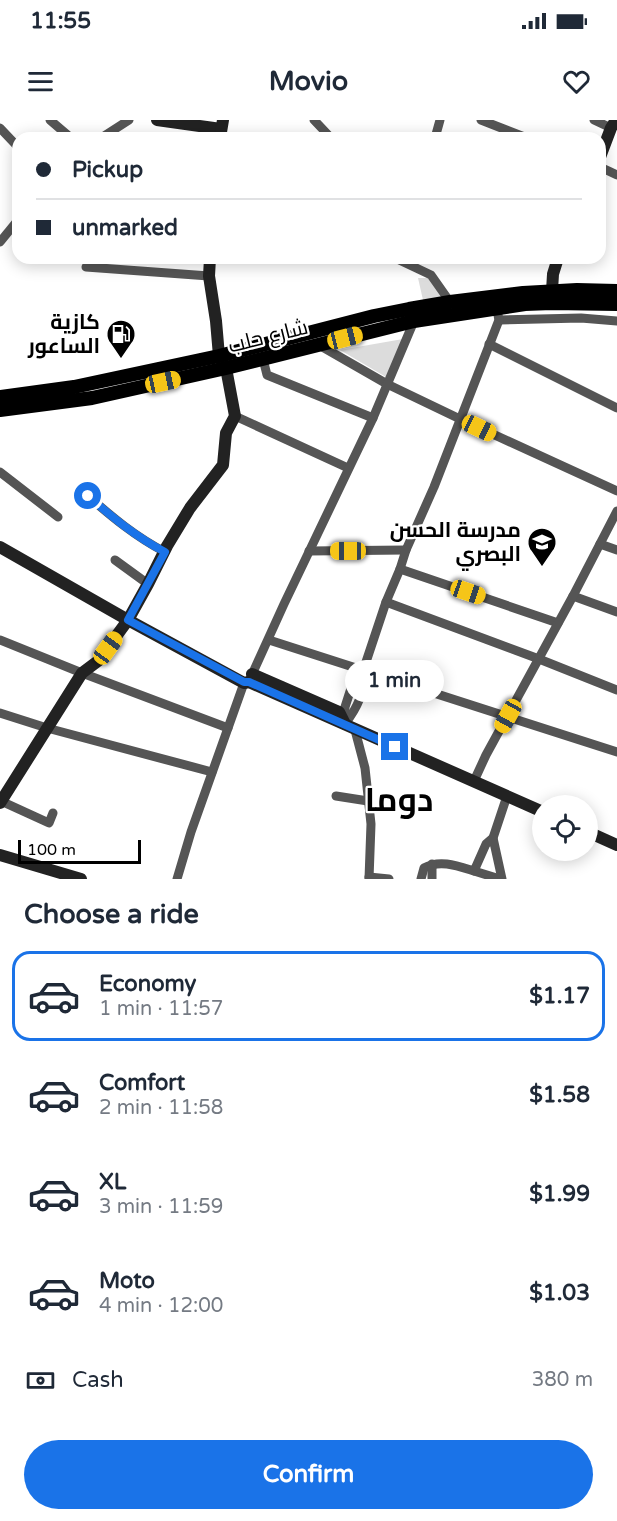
<!DOCTYPE html>
<html lang="en">
<head>
<meta charset="utf-8">
<style>
  body { margin:0; font-family:"Varela Round",Cairo,sans-serif; background:#f6f6f7; color:#1f2937; height:100vh; display:flex; flex-direction:column; font-size:22px; white-space:nowrap }
  * { box-sizing:border-box; margin:0 }
  p { font-size:20px; color:#747a83 }
  .icon { flex:none; width:33px; height:33px; fill:none; stroke:currentColor; stroke-width:2; stroke-linecap:round; stroke-linejoin:round }
  .map { position:relative; height:759px; overflow:hidden }
  .sheet { display:flex; flex-direction:column; background:#fff; flex:1 }
  .sheet>* { flex:none }
  .hud { position:absolute; left:12px; top:12px; width:594px; height:132px; border-radius:18px; box-shadow:0 3px 15px #0003; display:grid; align-content:center; height:132px; padding:0 24px; background:#fff }
  .fabs { position:absolute; left:532px; top:675px; display:grid; gap:12px }
  .fabs a { display:grid; place-items:center; width:66px; height:66px; border-radius:50%; background:#fff; box-shadow:0 3px 15px #0003; font-size:30px }
  .scale { position:absolute; left:18px; bottom:15px; width:123px; box-sizing:border-box; padding-left:6px; border:3px solid #000; border-top:0; font-size:16px; line-height:21px; white-space:nowrap; color:#000; -webkit-text-stroke:4px #fff; paint-order:stroke }
  .end { position:absolute; width:27px; height:27px; margin:-14px; border:8px solid #1a73e8; background:#fff; box-shadow:0 0 0 3px #fff }
  .from { border-radius:50% }
  .bubble { position:absolute; height:42px; border-radius:21px; background:#fff; box-shadow:0 3px 15px #0003; font-size:20px; font-weight:700; line-height:42px; text-align:center }
  .car { position:absolute; width:18px; height:36px; margin:-18px -9px; border-radius:8px; box-shadow:0 0 4px 2px #0007; background:linear-gradient(#f5c518 24%,#345 0 40%,#f5c518 0 76%,#345 0 86%,#f5c518 0) }
  .hud b { display:flex; align-items:center; gap:21px; height:57px; font-size:22px }
  .hud b+b { border-top:2px solid #e0e1e3 }
  .hud i { width:15px; height:15px; background:#1f2937 }
  ul { padding:0; list-style:none }
  li { display:flex; align-items:center; gap:18px; height:90px; margin:0 12px 9px; padding:0 12px; border:3px solid transparent; border-radius:18px }
  li div { flex:1 }
  li b { display:block; font-size:22px }
  li em { font-style:normal; font-weight:700 }
  li.selected { border-color:#1a73e8 }
  li>.icon { width:54px; height:54px; stroke-width:1.5 }
  h2 { padding:0 24px; font-size:27px; line-height:72px }
  .pay { display:flex; align-items:center; gap:15px; height:66px; padding:0 24px; font-size:22px }
  .pay p { margin-inline-start:auto }
  .button { display:flex; gap:12px; margin-top:auto; padding:12px 24px }
  .button a { flex:1; height:69px; border-radius:36px; background:#1a73e8; color:#fff; font-size:24px; font-weight:700; line-height:69px; text-align:center }
  .status { display:flex; justify-content:space-between; align-items:center; height:42px; padding:0 30px; background:#fff; direction:ltr }
  .status svg { height:16px; fill:currentColor }
  header { display:flex; justify-content:space-between; align-items:center; height:78px; padding:0 24px; background:#fff; font-size:27px; font-weight:700 }
  .map>svg:first-child { display:block }
  .green { fill:#dcdcdc }
  .lines { fill:none; stroke-linecap:round; stroke-linejoin:round }
  .street { stroke:#555; stroke-width:9 }
  .secondary { stroke:#222; stroke-width:12 }
  .primary { stroke:#000; stroke-width:14 }
  .route { stroke:#1a73e8; stroke-width:8 }
  .labels { text-anchor:middle; stroke-width:4.5; stroke-linejoin:round; paint-order:stroke }
  .poi-label { font-size:21px; font-weight:bold; fill:#000; stroke:#fff; text-anchor:end }
  .street-label { font-size:21px; fill:#000; stroke:#fff }
  .town-label { font-size:33px; font-weight:bold; fill:#000; stroke:#fff }
</style>
</head>
<body>
<div class="status"><b>11:55</b><svg viewBox="0 0 49 12"><path d="M0 12V9h3v3zM5 12V6h3v6zM10 12V3h3v9zM15 12V0h3v12zM26 1h20v11H26zM47 4h2v5h-2z"/></svg></div>
<header><svg class="icon" aria-label="menu" viewBox="0 0 24 24"><path d="M4 6h16M4 12h16M4 18h16"/></svg>Movio<svg class="icon" aria-label="heart" viewBox="0 0 24 24"><path d="M12 20l-8-8c-3-5 5-10 8-4 3-6 11-1 8 4z"/></svg></header>
<div class="map">
<svg width="617" height="759" viewBox="0 0 617 759">
  <rect width="100%" height="100%" fill="#fff"/>
  <!-- green -->
  <g class="green">
    <polygon points="418,158 430,158 442,179 423,180"/>
    <polygon points="403,219 386,257 340,230"/>
  </g>
  <g class="lines">
    <!-- street -->
    <g class="street">
      <polyline points="50,0 71,18"/>
      <polyline points="314,0 331,18"/>
      <polyline points="481,0 527,18"/>
      <polyline points="594,0 611,8"/>
      <polyline points="0,8 18,27"/>
      <polyline points="101,18 129,0"/>
      <polyline points="435,18 440,0"/>
      <polyline points="600,47 617,55"/>
      <polyline points="0,122 18,100"/>
      <polyline points="395,138 431,155 450,182"/>
      <polyline points="86,147 209,156"/>
      <polyline points="499,200 581,198 617,201"/>
      <polyline points="489,224 617,288"/>
      <polyline points="319,225 387,264 460,299 617,371"/>
      <polyline points="263,239 267,255 373,298"/>
      <polyline points="235,296 348,348"/>
      <polyline points="0,352 58,397"/>
      <path d="M88,376C112,397 136,417 165,432"/>
      <polyline points="600,424 617,430"/>
      <polyline points="309,431 406,430"/>
      <polyline points="115,440 148,464"/>
      <polyline points="400,449 558,503"/>
      <polyline points="573,476 617,492"/>
      <polyline points="386,482 539,539 617,570"/>
      <polyline points="0,520 82,553 228,608"/>
      <polyline points="269,520 617,632"/>
      <polyline points="250,559 284,484 373,298 414,201"/>
      <polyline points="0,593 47,608 212,652"/>
      <polyline points="345,602 345,587 354,559 363,551 386,482 400,449 406,430 434,367 499,200 496,185"/>
      <path d="M345,604C357,588 366,571 363,551"/>
      <polyline points="355,610 365,648 371,704 369,759"/>
      <polyline points="474,661 486,635 573,476 617,391"/>
      <polyline points="336,676 368,681"/>
      <polyline points="1,681 49,703 53,693"/>
      <polyline points="493,718 507,676"/>
      <polyline points="474,751 500,759"/>
      <polyline points="369,757 389,759"/>
      <polyline points="177,759 191,712 244,563"/>
      <path d="M421,759L424,748C440,739 458,746 474,751L486,724L493,718L502,759"/>
      <polyline points="432,759 432,744"/>
    </g>
    <!-- secondary -->
    <g class="secondary">
      <polyline points="157,0 221,9"/>
      <polyline points="220,18 223,0"/>
      <polyline points="600,37 611,8 616,0"/>
      <polyline points="552,171 553,154 558,138"/>
      <polyline points="0,427 128,500 244,563 249,562 543,692"/>
      <polyline points="252,554 339,592 345,604"/>
      <polyline points="0,683 82,553 98,541 128,500 148,464 167,426 190,388 223,345 226,313 235,296 226,248 219,236 216,201 209,156 210,138"/>
      <polyline points="588,712 617,725"/>
      <polyline points="0,735 81,759"/>
    </g>
    <!-- primary -->
    <g class="primary">
      <polyline points="0,277 74,267 219,236 374,196 409,189 450,182 523,173 577,170 617,171"/>
      <polyline points="0,290 92,278 226,248 414,201 525,184 552,183 617,184"/>
    </g>
  </g>
  <g class="lines">
    <!-- route -->
    <path class="route" d="M88,376C112,397 136,417 165,432L128,500L244,562H249L395,627"/>
  </g>
  <!-- icons -->
  <defs>
    <g id="fuel-pin" transform="scale(1.5)"><path d="M0 17L-7.5 6A9.5 9.5 0 1 1 7.5 6Z" fill="#000" stroke="#fff"/><path d="M-5.5-6h7V0h2V4h1.3V-2.5L3-4.5l.8-.8L6-3V5H2.5V1h-1V6h-7ZM-4.2-4.7v3.2H.2V-4.7Z" fill="#fff"/></g>
    <g id="school-pin" transform="scale(1.5)"><path d="M0 17L-7.5 6A9.5 9.5 0 1 1 7.5 6Z" fill="#000" stroke="#fff"/><path d="M0-5L7-2L0 1L-7-2ZM-4 1L0 2.5L4 1V4Q0 6-4 4Z" fill="#fff"/></g>
  </defs>
  <g fill-rule="evenodd">
    <use href="#fuel-pin" x="121" y="214"/>
    <use href="#school-pin" x="542" y="422"/>
  </g>
  <g class="labels">
    <!-- poi labels -->
    <g class="poi-label">
      <text x="100" y="209">كازية<tspan x="100" dy="24">الساعور</tspan></text>
      <text x="521" y="417">مدرسة الحسن<tspan x="521" dy="24">البصري</tspan></text>
    </g>
    <!-- street labels -->
    <g class="street-label">
      <text transform="translate(268 216) rotate(-14)" y="7">شارع حلب</text>
    </g>
    <!-- town labels -->
    <g class="town-label">
      <text x="399" y="691">دوما</text>
    </g>
  </g>
</svg>
<div class="fabs">
<a><svg class="icon" aria-label="locate" viewBox="0 0 24 24"><circle cx="12" cy="12" r="6"/><path d="M12 2v4M12 18v4M2 12h4M18 12h4"/></svg></a>
</div>
<div class="scale">100 m</div>
<i class="end from" style="left:88px;top:376px"></i>
<i class="end" style="left:395px;top:627px"></i>
<div class="bubble" style="left:345px;top:540px;width:99px">1 min</div>
<i class="car" style="left:345px;top:218px;rotate:76deg"></i>
<i class="car" style="left:163px;top:262px;rotate:78deg"></i>
<i class="car" style="left:479px;top:308px;rotate:115deg"></i>
<i class="car" style="left:348px;top:431px;rotate:270deg"></i>
<i class="car" style="left:468px;top:472px;rotate:109deg"></i>
<i class="car" style="left:108px;top:528px;rotate:36deg"></i>
<i class="car" style="left:508px;top:596px;rotate:209deg"></i>
<div class="hud">
<b><i class="from"></i>Pickup</b>
<b><i></i>unmarked</b>
</div>
</div>
<section class="sheet">
<h2>Choose a ride</h2>
<ul>
<li class="selected"><svg class="icon" aria-label="car" viewBox="0 0 24 24"><path d="M5 17H2v-5l4-1 3-4h7l3 4 3 1v5h-3M9 17h6M6 11h13"/><circle cx="7" cy="17" r="2"/><circle cx="17" cy="17" r="2"/></svg><div><b>Economy</b><p>1 min · 11:57</p></div><em>$1.17</em></li>
<li><svg class="icon" aria-label="car" viewBox="0 0 24 24"><path d="M5 17H2v-5l4-1 3-4h7l3 4 3 1v5h-3M9 17h6M6 11h13"/><circle cx="7" cy="17" r="2"/><circle cx="17" cy="17" r="2"/></svg><div><b>Comfort</b><p>2 min · 11:58</p></div><em>$1.58</em></li>
<li><svg class="icon" aria-label="car" viewBox="0 0 24 24"><path d="M5 17H2v-5l4-1 3-4h7l3 4 3 1v5h-3M9 17h6M6 11h13"/><circle cx="7" cy="17" r="2"/><circle cx="17" cy="17" r="2"/></svg><div><b>XL</b><p>3 min · 11:59</p></div><em>$1.99</em></li>
<li><svg class="icon" aria-label="car" viewBox="0 0 24 24"><path d="M5 17H2v-5l4-1 3-4h7l3 4 3 1v5h-3M9 17h6M6 11h13"/><circle cx="7" cy="17" r="2"/><circle cx="17" cy="17" r="2"/></svg><div><b>Moto</b><p>4 min · 12:00</p></div><em>$1.03</em></li>
</ul>
<div class="pay"><svg class="icon" aria-label="cash" viewBox="0 0 24 24"><path d="M3 7h18v10H3z"/><circle cx="12" cy="12" r="2"/></svg>Cash<p>380 m</p></div>
<div class="button"><a>Confirm</a></div>
</section>
</body>
</html>
